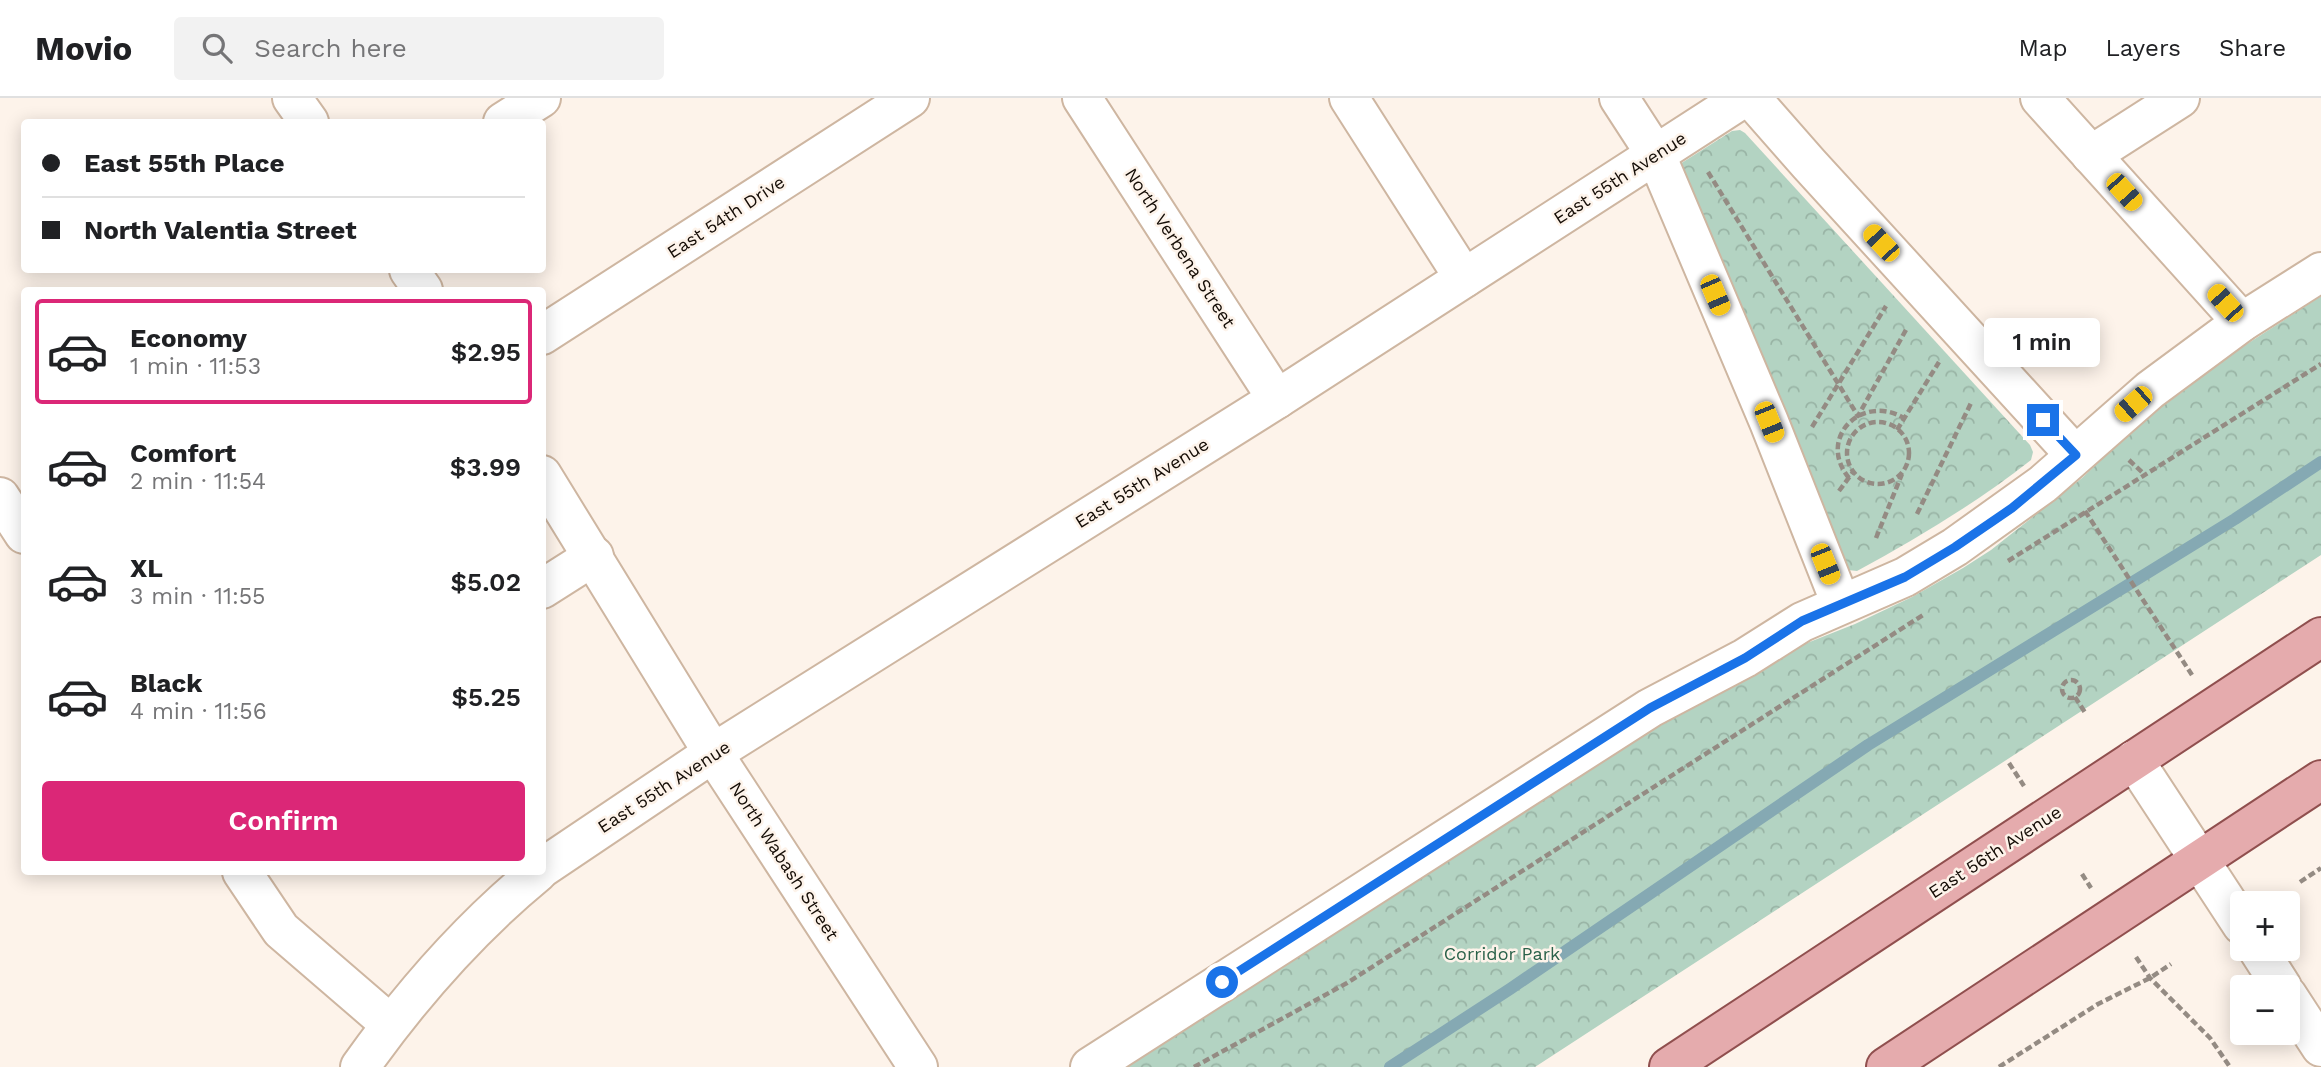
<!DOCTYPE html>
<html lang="en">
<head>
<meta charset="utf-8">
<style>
  body { margin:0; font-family:"Work Sans",sans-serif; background:#f2f2f2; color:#202124; height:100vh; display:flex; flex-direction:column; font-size:26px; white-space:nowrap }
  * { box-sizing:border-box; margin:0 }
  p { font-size:23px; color:#757577 }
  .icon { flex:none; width:38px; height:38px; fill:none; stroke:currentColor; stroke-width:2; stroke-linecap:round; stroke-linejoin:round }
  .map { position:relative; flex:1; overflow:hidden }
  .panel { position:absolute; left:21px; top:189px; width:525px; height:588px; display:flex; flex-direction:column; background:#fff; border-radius:7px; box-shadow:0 4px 18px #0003 }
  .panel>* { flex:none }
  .hud { position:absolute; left:21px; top:21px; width:525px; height:154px; border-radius:7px; box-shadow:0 4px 18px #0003; display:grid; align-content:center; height:154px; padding:0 21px; background:#fff }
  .fabs { position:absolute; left:2230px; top:793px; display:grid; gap:14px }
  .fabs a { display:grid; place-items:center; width:70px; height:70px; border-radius:7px; background:#fff; box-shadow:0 4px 18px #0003; font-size:35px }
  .end { position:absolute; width:32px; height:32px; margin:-16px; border:9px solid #1a73e8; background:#fff; box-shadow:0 0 0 4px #fff }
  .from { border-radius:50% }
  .bubble { position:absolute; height:49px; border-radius:7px; background:#fff; box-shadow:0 4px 18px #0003; font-size:23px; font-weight:600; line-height:49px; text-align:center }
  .car { position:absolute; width:21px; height:42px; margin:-21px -10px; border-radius:9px; box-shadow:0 0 5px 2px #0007; background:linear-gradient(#f5c518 24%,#345 0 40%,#f5c518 0 76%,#345 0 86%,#f5c518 0) }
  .hud b { display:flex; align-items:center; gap:24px; height:66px; font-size:26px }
  .hud b+b { border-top:2px solid #e0e0e0 }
  .hud i { width:18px; height:18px; background:#202124 }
  ul { padding:12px 0 0; list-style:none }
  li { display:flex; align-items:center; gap:21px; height:105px; margin:0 14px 10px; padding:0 7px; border:4px solid transparent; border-radius:7px }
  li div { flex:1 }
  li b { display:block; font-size:26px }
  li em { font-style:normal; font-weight:600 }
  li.on { border-color:#db2777 }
  li>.icon { width:63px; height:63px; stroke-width:1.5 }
  .cta { display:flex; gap:14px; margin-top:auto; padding:14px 21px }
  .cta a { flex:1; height:80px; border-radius:7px; background:#db2777; color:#fff; font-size:28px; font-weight:600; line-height:80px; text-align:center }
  header { display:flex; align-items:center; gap:42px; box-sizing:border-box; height:98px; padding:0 35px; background:#fff; border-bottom:2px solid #e0e0e0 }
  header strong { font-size:33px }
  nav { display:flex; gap:38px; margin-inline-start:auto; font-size:24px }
  .search { width:490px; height:63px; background:#f2f2f2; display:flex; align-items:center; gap:18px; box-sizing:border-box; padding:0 24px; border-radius:7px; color:#757577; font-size:26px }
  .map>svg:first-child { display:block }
  .park { fill:url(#park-crowns) }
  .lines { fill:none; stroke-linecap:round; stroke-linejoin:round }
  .stream { stroke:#85a9b3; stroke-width:12 }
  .minor-casing { stroke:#ceb6a1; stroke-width:42 }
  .major-casing { stroke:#904f4e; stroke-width:42 }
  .path { stroke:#948b83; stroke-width:4.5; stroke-dasharray:7 3.5; stroke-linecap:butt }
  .minor { stroke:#fff; stroke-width:38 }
  .major { stroke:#e5abad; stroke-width:38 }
  .route { stroke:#1a73e8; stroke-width:9 }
  .labels { text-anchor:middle; stroke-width:5; stroke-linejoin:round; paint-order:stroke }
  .street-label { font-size:18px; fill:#140c05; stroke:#fdf3ea }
  .park-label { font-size:18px; fill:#2a6149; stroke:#fdf3ea }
</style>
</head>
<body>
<header>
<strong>Movio</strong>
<div class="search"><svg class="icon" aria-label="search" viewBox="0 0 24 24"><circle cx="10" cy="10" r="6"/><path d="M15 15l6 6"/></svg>Search here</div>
<nav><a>Map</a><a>Layers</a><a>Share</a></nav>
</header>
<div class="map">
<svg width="2321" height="969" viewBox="0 0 2321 969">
  <defs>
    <pattern id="park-crowns" width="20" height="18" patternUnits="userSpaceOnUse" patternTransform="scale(1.75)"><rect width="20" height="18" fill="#b3d3c2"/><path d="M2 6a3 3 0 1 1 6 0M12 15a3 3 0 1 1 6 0" fill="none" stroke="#99b4a5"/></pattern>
  </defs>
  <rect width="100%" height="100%" fill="#fdf3ea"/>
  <!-- park -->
  <g class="park">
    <path d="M1740,32L1745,35L2030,347L2033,354L2031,362C1976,405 1918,440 1857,473L1848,472L1680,66L1732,33Z"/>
    <polygon points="2321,198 2321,457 1535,969 1115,969 1642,633 1774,558 1855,526 1912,499 1963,470 1991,452 2082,380 2148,317 2181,295 2227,259"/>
  </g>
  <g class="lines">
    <!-- stream -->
    <polyline class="stream" points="1390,969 1510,891 1868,647 2235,421 2321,364"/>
    <!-- minor casing -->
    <g class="minor-casing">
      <g id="minor">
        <polyline points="292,0 309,24"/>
        <polyline points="1082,0 1277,301"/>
        <polyline points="1349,0 1464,180"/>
        <polyline points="1619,0 1656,57 1769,324 1841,506"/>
        <polyline points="1751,0 1809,66 2075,357"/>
        <polyline points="2040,0 2242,224"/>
        <polyline points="503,24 541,0"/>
        <polyline points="2091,57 2180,0"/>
        <polyline points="409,172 423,192"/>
        <polyline points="542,237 910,0"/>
        <polyline points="542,377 713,655 918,969"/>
        <polyline points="0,399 24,436"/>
        <polyline points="542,491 594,458"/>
        <polyline points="2134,662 2242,827"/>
        <polyline points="542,770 713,655 1277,301 1743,0"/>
        <polyline points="242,774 281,832 390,926"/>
        <polyline points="2257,850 2282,889"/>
        <polyline points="2287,897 2321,949"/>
        <path d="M360,969C411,897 470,830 538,774"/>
        <polyline points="1090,969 1650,610 1745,560 1802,524 1905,479 1955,449 2043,386 2150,292 2242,224 2321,174"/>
      </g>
    </g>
    <!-- major casing -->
    <g class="major-casing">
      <g id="major">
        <polyline points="1669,969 2321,539"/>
        <polyline points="1886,969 2321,682"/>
      </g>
    </g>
    <!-- path -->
    <g class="path">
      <polyline points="1708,74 1858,318 1907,230"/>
      <circle cx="1878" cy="355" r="31"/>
      <polyline points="1812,329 1886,208"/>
      <polyline points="1897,332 1939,264"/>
      <polyline points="2129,362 2144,376"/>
      <path d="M1849,380C1816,340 1862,295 1904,320"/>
      <polyline points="1839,393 1853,374"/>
      <polyline points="2085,413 2192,577"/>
      <polyline points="1917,416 1972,303"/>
      <polyline points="1876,440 1902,376"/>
      <polyline points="2008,463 2321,266"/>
      <circle cx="2071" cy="591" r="9"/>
      <polyline points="2075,599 2086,616"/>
      <polyline points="2009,665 2024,688"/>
      <polyline points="2082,776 2091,790"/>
      <polyline points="2300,784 2321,770"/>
      <polyline points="2136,859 2150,880 2210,940 2230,969"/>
      <polyline points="1194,969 1347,885 1923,517"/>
      <polyline points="1999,969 2098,906 2150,880 2171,866"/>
    </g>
    <!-- minor -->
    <use href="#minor" class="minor"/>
    <!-- major -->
    <use href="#major" class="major"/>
  </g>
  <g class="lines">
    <!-- route -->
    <polyline class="route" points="1222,884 1650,610 1745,560 1802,523 1905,479 1955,449 2012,410 2076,357 2043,322"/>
  </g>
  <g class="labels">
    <!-- street labels -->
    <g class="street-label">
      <text transform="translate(1620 80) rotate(-33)" y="6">East 55th Avenue</text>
      <text transform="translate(726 119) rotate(-33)" y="6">East 54th Drive</text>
      <text transform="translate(1180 150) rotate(57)" y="6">North Verbena Street</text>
      <text transform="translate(1142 385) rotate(-32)" y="6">East 55th Avenue</text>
      <text transform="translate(664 689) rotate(-33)" y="6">East 55th Avenue</text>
      <text transform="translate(1995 754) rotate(-33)" y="6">East 56th Avenue</text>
      <text transform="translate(784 763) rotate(57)" y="6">North Wabash Street</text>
    </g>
    <!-- park labels -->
    <g class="park-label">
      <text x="1502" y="862">Corridor Park</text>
    </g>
  </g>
</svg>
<div class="fabs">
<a>+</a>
<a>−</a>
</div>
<i class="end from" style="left:1222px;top:884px"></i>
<i class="end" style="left:2043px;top:322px"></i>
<div class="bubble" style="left:1984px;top:220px;width:116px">1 min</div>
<i class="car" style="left:2124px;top:94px;rotate:138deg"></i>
<i class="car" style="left:1881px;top:145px;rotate:317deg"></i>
<i class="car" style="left:1715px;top:197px;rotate:157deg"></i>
<i class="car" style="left:2225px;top:205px;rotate:318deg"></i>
<i class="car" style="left:2133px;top:306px;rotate:229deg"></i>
<i class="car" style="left:1769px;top:324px;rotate:158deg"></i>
<i class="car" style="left:1825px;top:466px;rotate:158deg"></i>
<div class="hud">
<b><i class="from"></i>East 55th Place</b>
<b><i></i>North Valentia Street</b>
</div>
<section class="panel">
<ul>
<li class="on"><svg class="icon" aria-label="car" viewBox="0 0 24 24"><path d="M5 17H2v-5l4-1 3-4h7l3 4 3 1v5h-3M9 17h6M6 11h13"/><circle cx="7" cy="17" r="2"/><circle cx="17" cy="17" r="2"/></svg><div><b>Economy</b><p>1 min · 11:53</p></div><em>$2.95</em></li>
<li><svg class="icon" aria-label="car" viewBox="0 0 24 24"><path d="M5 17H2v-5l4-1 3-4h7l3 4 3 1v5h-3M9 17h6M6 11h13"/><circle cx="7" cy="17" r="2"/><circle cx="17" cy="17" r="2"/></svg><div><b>Comfort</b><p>2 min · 11:54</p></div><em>$3.99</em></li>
<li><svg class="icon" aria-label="car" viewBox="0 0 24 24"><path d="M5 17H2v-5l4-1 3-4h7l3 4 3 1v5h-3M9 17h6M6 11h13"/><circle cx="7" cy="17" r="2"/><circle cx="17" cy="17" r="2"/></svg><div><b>XL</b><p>3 min · 11:55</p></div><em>$5.02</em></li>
<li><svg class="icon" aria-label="car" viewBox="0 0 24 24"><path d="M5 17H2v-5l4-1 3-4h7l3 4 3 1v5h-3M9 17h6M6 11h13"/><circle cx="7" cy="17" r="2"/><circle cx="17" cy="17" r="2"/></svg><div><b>Black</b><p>4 min · 11:56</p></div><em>$5.25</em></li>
</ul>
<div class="cta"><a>Confirm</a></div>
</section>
</div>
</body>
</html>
